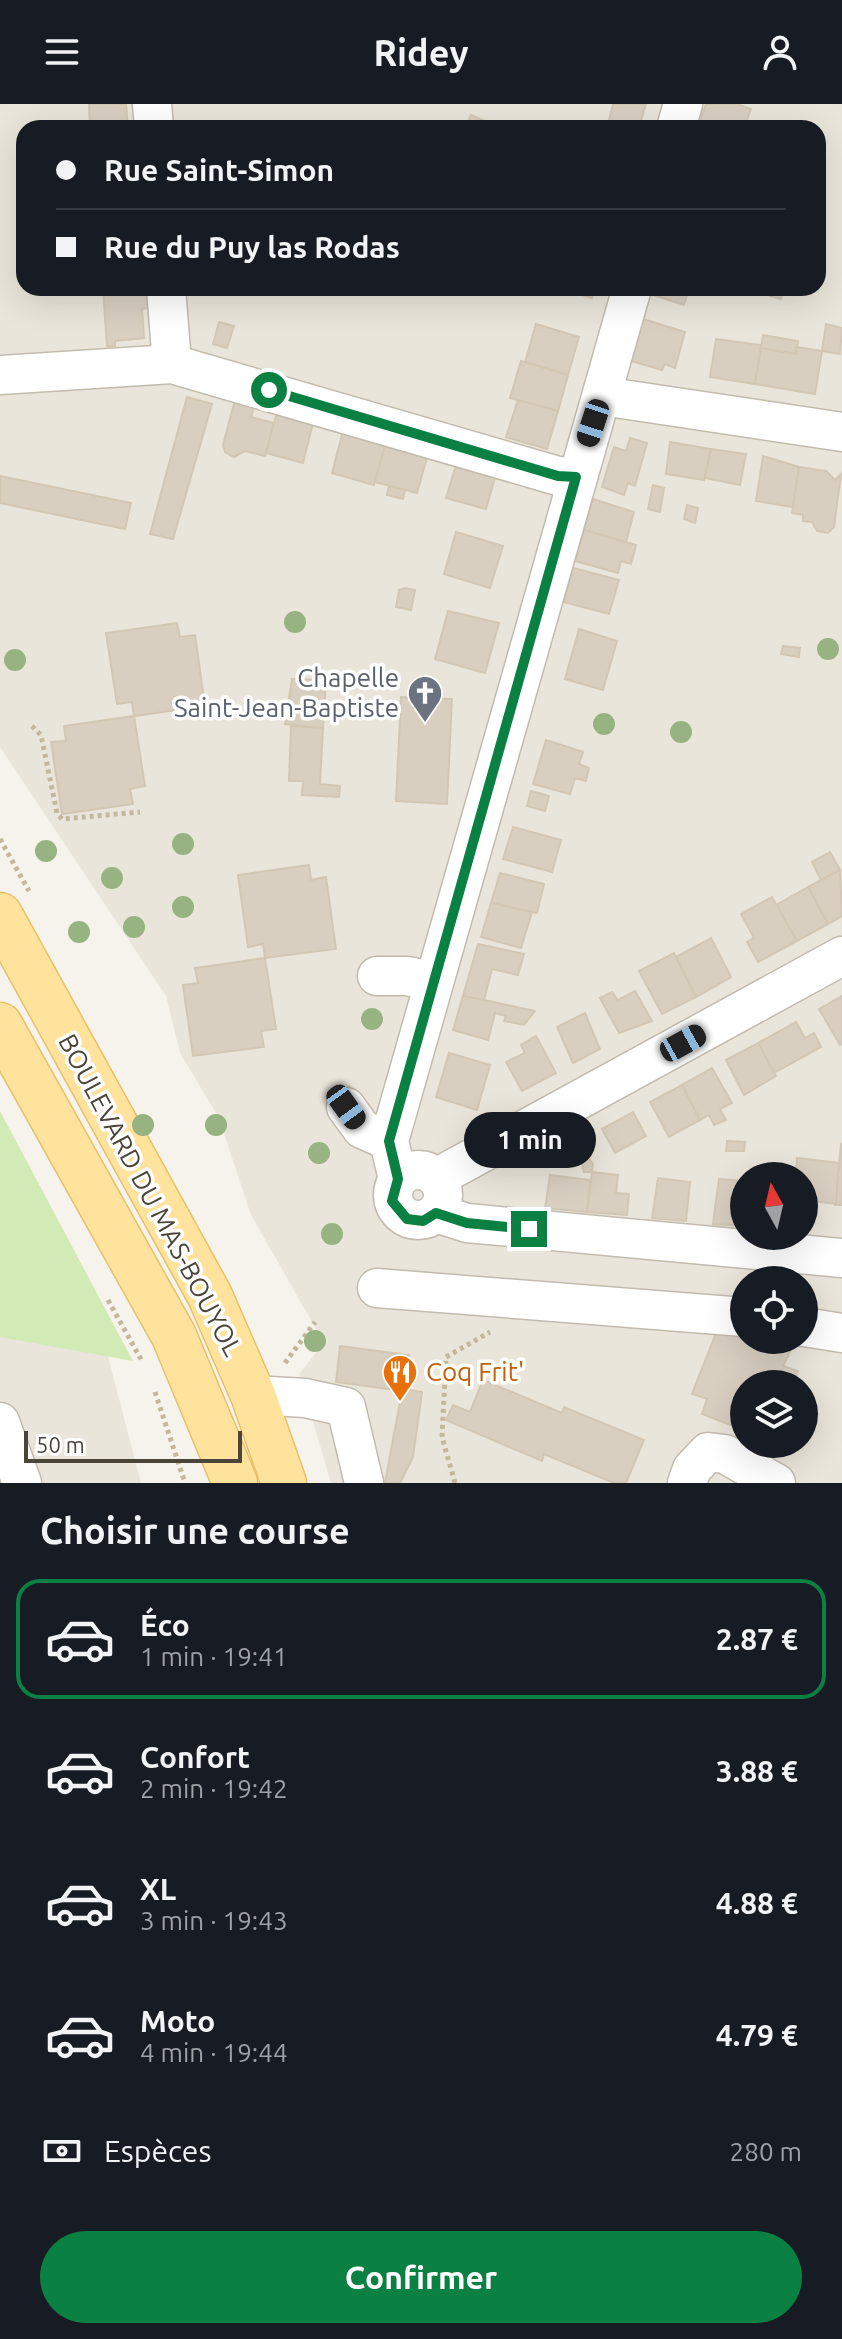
<!DOCTYPE html>
<html lang="fr">
<head>
<meta charset="utf-8">
<style>
  body { margin:0; font-family:Ubuntu,sans-serif; background:#20242c; color:#f1f3f6; height:100vh; display:flex; flex-direction:column; font-size:30px; white-space:nowrap }
  * { box-sizing:border-box; margin:0 }
  p { font-size:26px; color:#9ea1a6 }
  .icon { flex:none; width:44px; height:44px; fill:none; stroke:currentColor; stroke-width:2; stroke-linecap:round; stroke-linejoin:round }
  .map { position:relative; height:1379px; overflow:hidden }
  .sheet { display:flex; flex-direction:column; background:#171b24; flex:1 }
  .sheet>* { flex:none }
  .guide { position:absolute; left:16px; top:16px; width:810px; height:176px; border-radius:24px; box-shadow:0 8px 32px #0002; display:grid; align-content:center; height:176px; padding:0 40px; background:#171b24 }
  .needle { width:52px; rotate:352deg }
  .buttons { position:absolute; left:730px; top:1058px; display:grid; gap:16px }
  .buttons a { display:grid; place-items:center; width:88px; height:88px; border-radius:50%; background:#171b24; box-shadow:0 8px 32px #0002; font-size:40px }
  .scale { position:absolute; left:24px; bottom:20px; width:218px; box-sizing:border-box; padding-left:8px; border:4px solid #4b4439; border-top:0; font-size:22px; line-height:28px; white-space:nowrap; color:#4b4439; -webkit-text-stroke:6px #fff; paint-order:stroke }
  .end { position:absolute; width:36px; height:36px; margin:-18px; border:10px solid #0b8043; background:#fff; box-shadow:0 0 0 4px #fff }
  .from { border-radius:50% }
  .bubble { position:absolute; height:56px; border-radius:28px; background:#171b24; box-shadow:0 8px 32px #0002; font-size:26px; font-weight:700; line-height:56px; text-align:center }
  .car { position:absolute; width:24px; height:48px; margin:-24px -12px; border-radius:10px; box-shadow:0 0 6px 2px #0007; background:linear-gradient(#222 24%,#8ab4d8 0 40%,#222 0 76%,#8ab4d8 0 86%,#222 0) }
  .guide b { display:flex; align-items:center; gap:28px; height:76px; font-size:30px }
  .guide b+b { border-top:2px solid #363941 }
  .guide i { width:20px; height:20px; background:#f1f3f6 }
  ul { padding:0; list-style:none }
  li { display:flex; align-items:center; gap:24px; height:120px; margin:0 16px 12px; padding:0 24px; border:4px solid transparent; border-radius:24px }
  li div { flex:1 }
  li b { display:block; font-size:30px }
  li em { font-style:normal; font-weight:700 }
  li.on { border-color:#0b8043 }
  li>.icon { width:72px; height:72px; stroke-width:1.5 }
  h2 { padding:0 40px; font-size:36px; line-height:96px }
  .pay { display:flex; align-items:center; gap:20px; height:88px; padding:0 40px; font-size:30px }
  .pay p { margin-inline-start:auto }
  .cta { display:flex; gap:16px; margin-top:auto; padding:16px 40px }
  .cta a { flex:1; height:92px; border-radius:48px; background:#0b8043; color:#fff; font-size:32px; font-weight:700; line-height:92px; text-align:center }
  header { display:flex; justify-content:space-between; align-items:center; height:104px; padding:0 40px; background:#171b24; font-size:36px; font-weight:700 }
  .map>svg:first-child { display:block }
  .residential { fill:#eae5da; fill-rule:evenodd }
  .green { fill:#d2eab5 }
  .building { fill:#d8cfc1; stroke:#d3c7b4; stroke-width:2 }
  .lines { fill:none; stroke-linecap:round; stroke-linejoin:round }
  .minor-casing { stroke:#c2bbae; stroke-width:41 }
  .major-casing { stroke:#e6c16a; stroke-width:47 }
  .path { stroke:#c4b79f; stroke-width:5; stroke-dasharray:4 4; stroke-linecap:butt }
  .minor { stroke:#fff; stroke-width:38 }
  .major { stroke:#ffe39c; stroke-width:44 }
  .tree { fill:#97b381 }
  .route { stroke:#0b8043; stroke-width:10 }
  .labels { text-anchor:middle; stroke-width:7; stroke-linejoin:round; paint-order:stroke }
  .worship-label { font-size:26px; fill:#5b616d; stroke:#fff; text-anchor:end }
  .street-label { font-size:26px; fill:#4b4439; stroke:#fff }
  .food-label { font-size:26px; fill:#c56008; stroke:#fff; text-anchor:start }
</style>
</head>
<body>
<header><svg class="icon" aria-label="menu" viewBox="0 0 24 24"><path d="M4 6h16M4 12h16M4 18h16"/></svg>Ridey<svg class="icon" aria-label="person" viewBox="0 0 24 24"><circle cx="12" cy="8" r="4"/><path d="M4 21q1-7 8-7t8 7"/></svg></header>
<div class="map">
<svg width="842" height="1379" viewBox="0 0 842 1379">
  <rect width="100%" height="100%" fill="#f6f3ec"/>
  <!-- residential -->
  <g class="residential">
    <path d="M0,0H842V1379H331L299,1270L324,1239L251,1111L219,1014L180,949L166,892L0,643ZM24,24H818V184H24ZM744,1072H804V1132H744ZM744,1176H804V1236H744ZM744,1280H804V1340H744Z"/>
    <polygon points="0,1037 103,1233 141,1379 0,1379"/>
  </g>
  <!-- green -->
  <polygon class="green" points="0,1007 133,1257 0,1233"/>
  <!-- building -->
  <g class="building">
    <polygon points="89,0 126,0 128,24 90,24"/>
    <polygon points="613,0 646,0 639,24 607,24"/>
    <polygon points="706,0 737,0 751,5 744,24 698,24"/>
    <polygon points="471,11 485,17 482,24 465,24"/>
    <polygon points="103,184 141,184 141,190 147,189 148,204 142,205 144,234 115,237 115,242 107,242"/>
    <polygon points="558,184 595,184 592,194"/>
    <polygon points="651,184 689,184 684,201 650,190"/>
    <polygon points="771,184 783,185 781,195 770,192"/>
    <polygon points="643,215 685,228 675,264 665,260 662,266 631,257"/>
    <polygon points="219,218 234,222 227,244 213,240"/>
    <polygon points="536,220 579,233 568,271 525,258"/>
    <polygon points="826,220 842,224 840,250 822,247"/>
    <polygon points="763,231 798,237 796,250 761,244"/>
    <polygon points="716,235 761,241 755,280 710,273"/>
    <polygon points="797,243 822,247 815,290 755,280 761,244 796,250"/>
    <polygon points="521,257 568,271 558,307 510,294"/>
    <polygon points="187,293 212,300 173,435 150,430"/>
    <polygon points="235,296 254,302 251,313 274,319 265,352 245,347 234,353 225,348 223,341"/>
    <polygon points="518,296 558,307 547,345 506,333"/>
    <polygon points="277,308 313,319 303,359 266,349"/>
    <polygon points="343,327 386,338 374,381 332,369"/>
    <polygon points="630,334 647,339 635,382 628,379 624,391 602,383 614,343 626,347"/>
    <polygon points="386,338 428,350 417,389 375,378"/>
    <polygon points="670,338 711,345 704,376 666,370"/>
    <polygon points="711,345 746,350 740,381 705,374"/>
    <polygon points="763,352 799,363 793,403 756,397"/>
    <polygon points="457,358 496,370 486,405 446,394"/>
    <polygon points="799,363 826,367 835,376 841,370 834,423 828,429 817,427 812,418 803,417 803,411 792,409"/>
    <polygon points="0,372 131,399 125,425 0,399"/>
    <polygon points="653,381 664,384 660,408 648,405"/>
    <polygon points="389,382 405,386 403,395 387,391"/>
    <polygon points="593,395 634,408 626,438 584,426"/>
    <polygon points="687,401 698,404 695,419 684,415"/>
    <polygon points="584,426 636,441 631,460 621,457 618,469 575,457"/>
    <polygon points="456,428 503,442 490,484 444,470"/>
    <polygon points="573,464 619,476 609,510 564,498"/>
    <polygon points="405,484 415,486 411,506 396,503 399,486"/>
    <polygon points="448,507 499,519 485,569 435,555"/>
    <polygon points="177,519 180,533 195,531 205,602 134,612 132,598 117,600 106,529"/>
    <polygon points="579,525 617,537 603,586 565,575"/>
    <polygon points="783,542 800,544 799,553 781,550"/>
    <polygon points="292,575 326,576 323,624 285,620"/>
    <polygon points="401,593 452,595 447,700 396,697"/>
    <polygon points="134,612 145,682 130,685 133,700 62,710 51,638 66,637 64,622"/>
    <polygon points="291,622 323,624 320,680 340,682 339,693 302,691 303,677 289,677"/>
    <polygon points="546,636 583,648 579,660 589,664 586,677 575,674 570,690 533,680"/>
    <polygon points="531,687 549,692 545,707 527,702"/>
    <polygon points="513,723 561,736 552,768 503,755"/>
    <polygon points="830,748 840,766 821,776 812,758"/>
    <polygon points="309,761 311,776 326,773 336,845 265,854 263,840 248,843 238,771"/>
    <polygon points="840,766 842,812 828,820 808,783"/>
    <polygon points="500,769 544,780 537,809 491,799"/>
    <polygon points="808,783 828,820 797,837 776,801"/>
    <polygon points="772,793 797,837 758,858 747,838 754,834 741,810"/>
    <polygon points="491,799 532,808 521,844 481,833"/>
    <polygon points="711,834 731,873 696,893 676,853"/>
    <polygon points="478,840 524,850 518,871 492,865 484,896 463,892"/>
    <polygon points="674,849 696,893 662,910 639,867"/>
    <polygon points="265,854 276,925 261,927 264,943 193,952 183,881 198,879 195,864"/>
    <polygon points="635,887 652,917 619,929 600,894 612,888 618,896"/>
    <polygon points="463,892 484,896 535,907 524,921 504,917 506,912 495,909 488,936 453,926"/>
    <polygon points="842,892 842,940 840,941 819,905"/>
    <polygon points="585,909 600,945 573,959 557,923"/>
    <polygon points="796,918 805,934 814,929 821,943 774,969 758,939"/>
    <polygon points="536,932 556,969 522,987 506,958 525,949 521,941"/>
    <polygon points="758,939 776,972 744,991 726,956"/>
    <polygon points="449,949 490,961 477,1006 436,993"/>
    <polygon points="712,964 732,999 720,1005 726,1016 714,1021 709,1011 700,1016 682,981"/>
    <polygon points="682,981 700,1016 669,1033 650,998"/>
    <polygon points="633,1008 646,1032 615,1049 602,1025"/>
    <polygon points="727,1037 745,1038 744,1047 726,1047"/>
    <polygon points="841,1040 842,1041 842,1101 835,1101"/>
    <polygon points="587,1051 593,1060 592,1068 584,1068 580,1054"/>
    <polygon points="797,1054 839,1059 836,1100 804,1096 804,1072 796,1072"/>
    <polygon points="592,1068 618,1071 616,1089 629,1090 627,1111 587,1108"/>
    <polygon points="550,1071 590,1076 587,1108 545,1104"/>
    <polygon points="658,1074 690,1078 686,1117 652,1114"/>
    <polygon points="719,1075 744,1077 744,1122 713,1120"/>
    <polygon points="720,1219 744,1229 744,1236 762,1236 790,1248 783,1262 798,1267 793,1280 744,1280 744,1326 702,1310 707,1295 692,1290"/>
    <polygon points="340,1242 409,1251 403,1285 422,1288 413,1353 400,1379 385,1379 402,1287 336,1278"/>
    <polygon points="483,1276 562,1309 564,1303 644,1336 626,1379 614,1379 544,1350 542,1357 446,1316 453,1301 470,1308"/>
  </g>
  <g class="lines">
    <!-- minor casing -->
    <g class="minor-casing">
      <g id="minor">
        <polyline points="152,0 154,24"/>
        <polyline points="676,24 683,0"/>
        <polyline points="166,184 172,260"/>
        <polyline points="0,271 172,260 558,372 576,373"/>
        <polyline points="602,292 842,328"/>
        <polyline points="377,872 407,872 433,877"/>
        <polyline points="346,1003 362,1025 389,1037"/>
        <circle cx="418" cy="1091" r="25"/>
        <polyline points="436,1074 842,852"/>
        <polyline points="398,1075 389,1037 632,184"/>
        <polyline points="436,1109 467,1119 842,1154"/>
        <polyline points="377,1184 744,1213"/>
        <polyline points="804,1223 842,1229"/>
        <polyline points="253,1291 305,1294 346,1303 364,1379"/>
        <polyline points="0,1318 22,1379"/>
        <polyline points="687,1379 692,1365 708,1348 725,1350 776,1379"/>
      </g>
    </g>
    <!-- major casing -->
    <g class="major-casing">
      <g id="major">
        <polyline points="0,811 210,1192 253,1291 284,1379"/>
        <polyline points="0,921 174,1232 235,1379"/>
      </g>
    </g>
    <!-- path -->
    <g class="path">
      <polyline points="32,622 41,631 57,709 62,715 140,708"/>
      <polyline points="0,735 29,787"/>
      <polyline points="108,1196 142,1257"/>
      <polyline points="285,1259 315,1218"/>
      <polyline points="155,1288 185,1379"/>
      <polyline points="455,1379 442,1333 446,1253 490,1228"/>
    </g>
    <!-- minor -->
    <use href="#minor" class="minor"/>
    <!-- major -->
    <use href="#major" class="major"/>
  </g>
  <!-- trees -->
  <g class="tree">
    <circle cx="295" cy="518" r="11"/>
    <circle cx="828" cy="545" r="11"/>
    <circle cx="15" cy="556" r="11"/>
    <circle cx="604" cy="620" r="11"/>
    <circle cx="681" cy="628" r="11"/>
    <circle cx="183" cy="740" r="11"/>
    <circle cx="46" cy="747" r="11"/>
    <circle cx="112" cy="774" r="11"/>
    <circle cx="183" cy="803" r="11"/>
    <circle cx="134" cy="823" r="11"/>
    <circle cx="79" cy="828" r="11"/>
    <circle cx="372" cy="915" r="11"/>
    <circle cx="143" cy="1021" r="11"/>
    <circle cx="216" cy="1021" r="11"/>
    <circle cx="319" cy="1049" r="11"/>
    <circle cx="332" cy="1130" r="11"/>
    <circle cx="315" cy="1237" r="11"/>
  </g>
  <g class="lines">
    <!-- route -->
    <polyline class="route" points="269,286 558,372 576,373 389,1037 398,1075 392,1097 407,1115 423,1117 436,1109 467,1119 529,1125"/>
  </g>
  <!-- icons -->
  <defs>
    <g id="church-pin" transform="scale(1.8)"><path d="M0 17L-7.5 6A9.5 9.5 0 1 1 7.5 6Z" fill="#6b7280" stroke="#fff"/><path d="M-1.2-6h2.4v3.5h3.3v2.4h-3.3V6h-2.4V-.1h-3.3v-2.4h3.3Z" fill="#fff"/></g>
    <g id="restaurant-pin" transform="scale(1.8)"><path d="M0 17L-7.5 6A9.5 9.5 0 1 1 7.5 6Z" fill="#e8710a" stroke="#fff"/><path d="M-5-6h1v4h1v-4h1v4h1v-4h1v5L-1.5 .5V6h-2V.5L-5-1ZM5-6V6H3V1.5H1.5Q1.5-4 5-6Z" fill="#fff"/></g>
  </defs>
  <g fill-rule="evenodd">
    <use href="#church-pin" x="425" y="589"/>
    <use href="#restaurant-pin" x="400" y="1268"/>
  </g>
  <g class="labels">
    <!-- worship labels -->
    <g class="worship-label">
      <text x="399" y="583">Chapelle<tspan x="399" dy="30">Saint-Jean-Baptiste</tspan></text>
    </g>
    <!-- street labels -->
    <g class="street-label">
      <text transform="translate(150 1091) rotate(62)" y="9">BOULEVARD DU MAS-BOUYOL</text>
    </g>
    <!-- food labels -->
    <g class="food-label">
      <text x="426" y="1277">Coq Frit'</text>
    </g>
  </g>
</svg>
<div class="buttons">
<a><svg class="needle" viewBox="-14 -14 28 28"><path d="M0-13l5 13h-10z" fill="#e53935"/><path d="M0 13l5-13h-10z" fill="#9ea1a6"/></svg></a>
<a><svg class="icon" aria-label="locate" viewBox="0 0 24 24"><circle cx="12" cy="12" r="6"/><path d="M12 2v4M12 18v4M2 12h4M18 12h4"/></svg></a>
<a><svg class="icon" aria-label="layers" viewBox="0 0 24 24"><path d="M12 4l9 5-9 5-9-5zM3 14l9 5 9-5"/></svg></a>
</div>
<div class="scale">50 m</div>
<i class="end from" style="left:269px;top:286px"></i>
<i class="end" style="left:529px;top:1125px"></i>
<div class="bubble" style="left:464px;top:1008px;width:132px">1 min</div>
<i class="car" style="left:593px;top:319px;rotate:198deg"></i>
<i class="car" style="left:683px;top:939px;rotate:61deg"></i>
<i class="car" style="left:346px;top:1003px;rotate:144deg"></i>
<div class="guide">
<b><i class="from"></i>Rue Saint-Simon</b>
<b><i></i>Rue du Puy las Rodas</b>
</div>
</div>
<section class="sheet">
<h2>Choisir une course</h2>
<ul>
<li class="on"><svg class="icon" aria-label="car" viewBox="0 0 24 24"><path d="M5 17H2v-5l4-1 3-4h7l3 4 3 1v5h-3M9 17h6M6 11h13"/><circle cx="7" cy="17" r="2"/><circle cx="17" cy="17" r="2"/></svg><div><b>Éco</b><p>1 min · 19:41</p></div><em>2.87 €</em></li>
<li><svg class="icon" aria-label="car" viewBox="0 0 24 24"><path d="M5 17H2v-5l4-1 3-4h7l3 4 3 1v5h-3M9 17h6M6 11h13"/><circle cx="7" cy="17" r="2"/><circle cx="17" cy="17" r="2"/></svg><div><b>Confort</b><p>2 min · 19:42</p></div><em>3.88 €</em></li>
<li><svg class="icon" aria-label="car" viewBox="0 0 24 24"><path d="M5 17H2v-5l4-1 3-4h7l3 4 3 1v5h-3M9 17h6M6 11h13"/><circle cx="7" cy="17" r="2"/><circle cx="17" cy="17" r="2"/></svg><div><b>XL</b><p>3 min · 19:43</p></div><em>4.88 €</em></li>
<li><svg class="icon" aria-label="car" viewBox="0 0 24 24"><path d="M5 17H2v-5l4-1 3-4h7l3 4 3 1v5h-3M9 17h6M6 11h13"/><circle cx="7" cy="17" r="2"/><circle cx="17" cy="17" r="2"/></svg><div><b>Moto</b><p>4 min · 19:44</p></div><em>4.79 €</em></li>
</ul>
<div class="pay"><svg class="icon" aria-label="cash" viewBox="0 0 24 24"><path d="M3 7h18v10H3z"/><circle cx="12" cy="12" r="2"/></svg>Espèces<p>280 m</p></div>
<div class="cta"><a>Confirmer</a></div>
</section>
</body>
</html>
